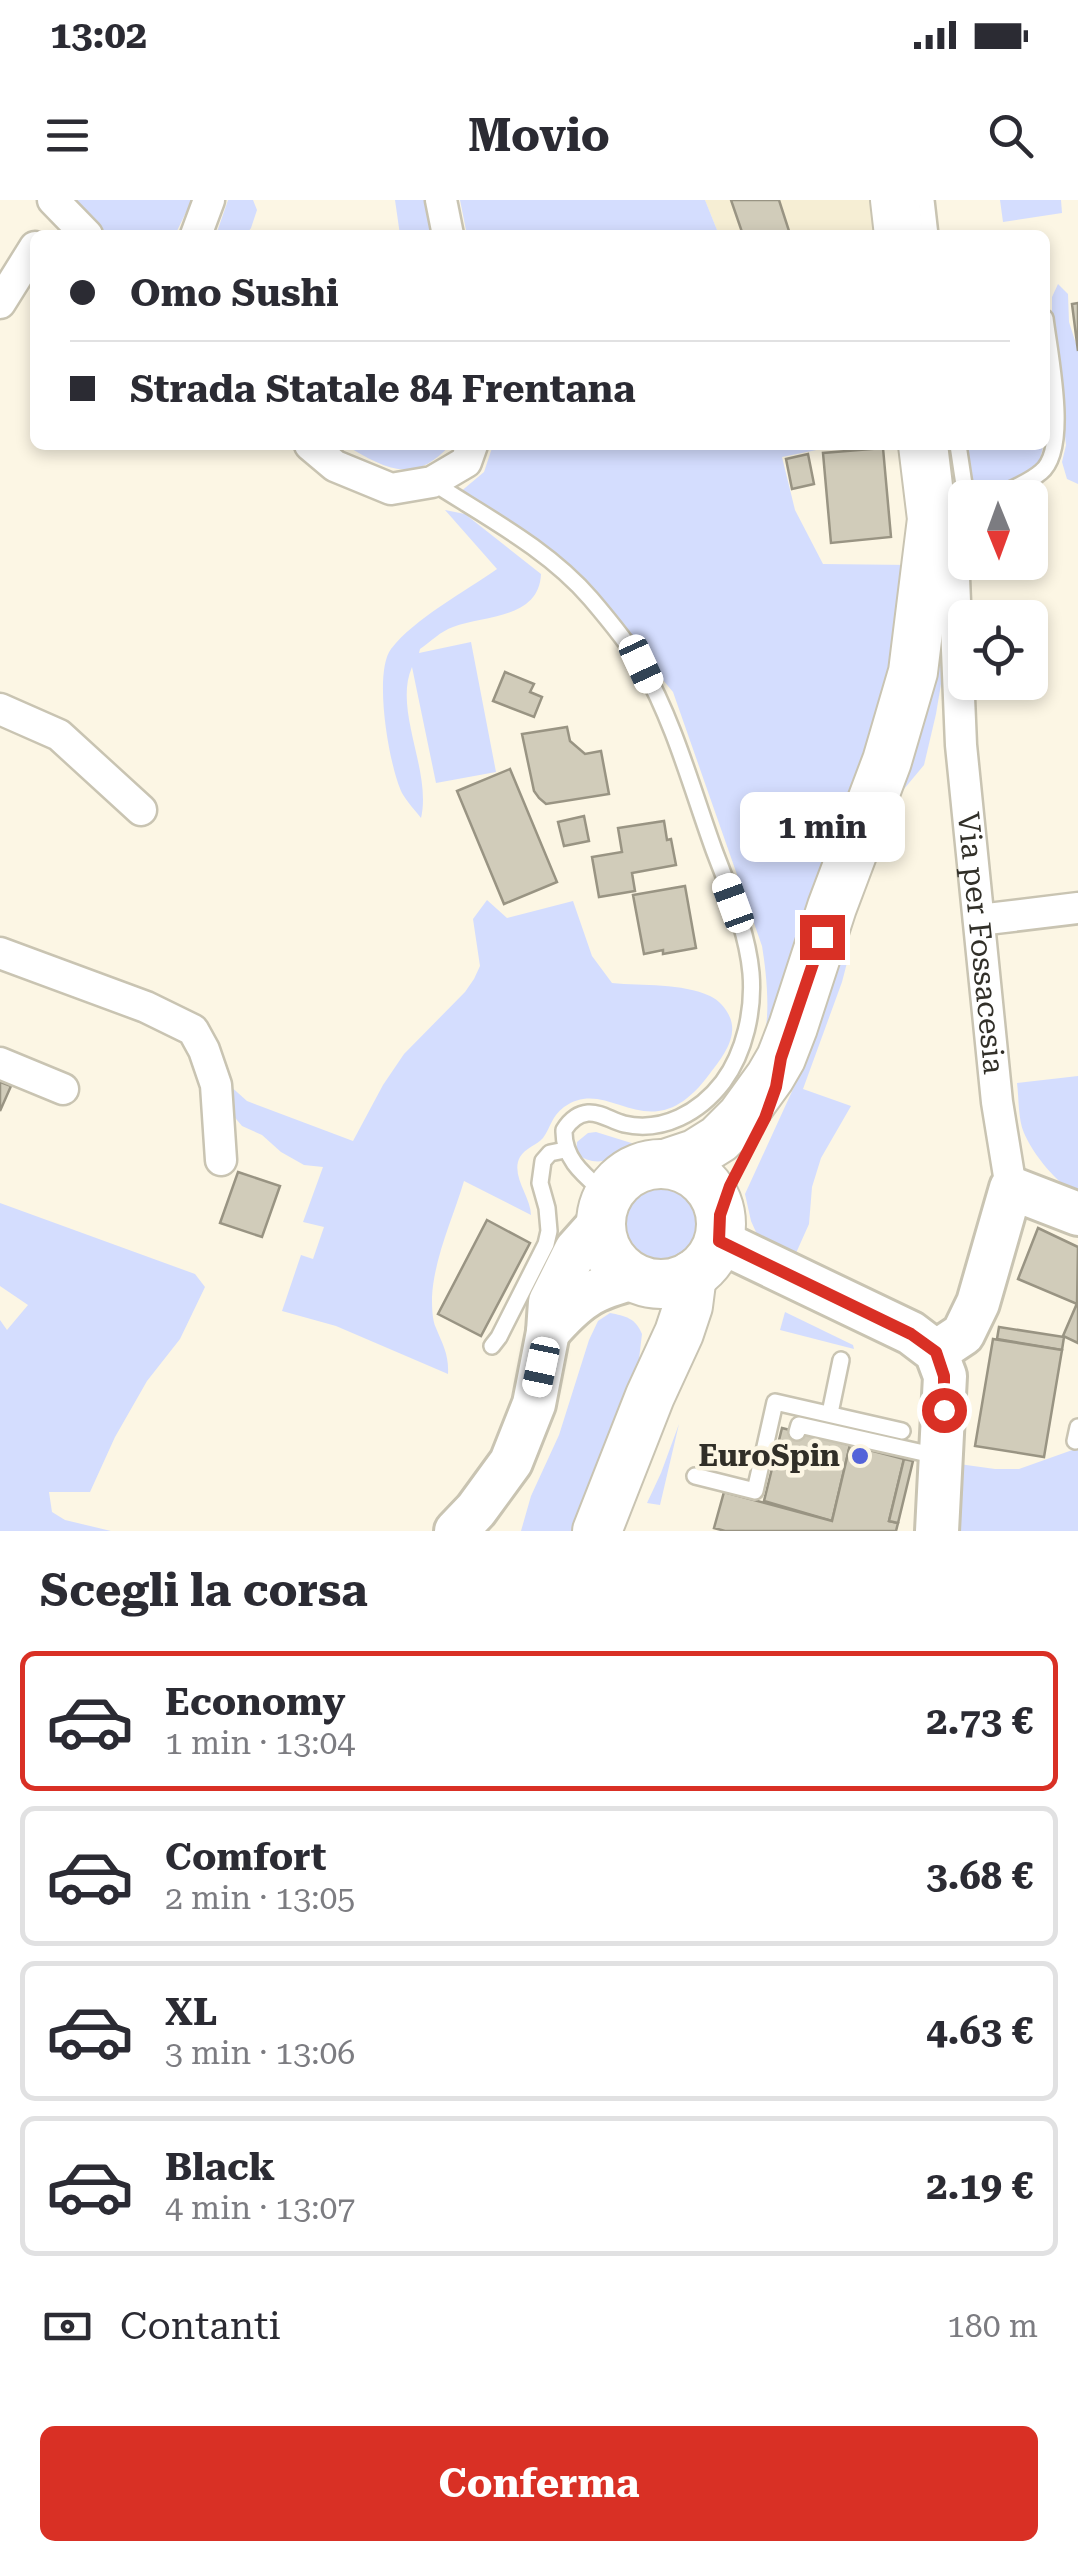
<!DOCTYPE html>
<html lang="it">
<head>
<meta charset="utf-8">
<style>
  body { margin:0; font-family:"Roboto Serif",serif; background:#f7f7f7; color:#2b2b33; height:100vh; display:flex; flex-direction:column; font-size:38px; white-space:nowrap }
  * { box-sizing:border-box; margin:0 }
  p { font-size:32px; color:#7c7c81 }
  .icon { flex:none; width:55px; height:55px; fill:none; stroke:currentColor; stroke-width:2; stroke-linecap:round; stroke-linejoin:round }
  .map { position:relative; height:1331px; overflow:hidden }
  .details { display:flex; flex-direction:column; background:#fff; flex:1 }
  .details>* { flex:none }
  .banner { position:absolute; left:30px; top:30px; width:1020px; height:220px; border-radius:15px; box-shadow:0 5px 15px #0003; display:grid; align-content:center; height:220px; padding:0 40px; background:#fff }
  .needle { width:65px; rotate:179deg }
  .buttons { position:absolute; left:948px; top:280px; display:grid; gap:20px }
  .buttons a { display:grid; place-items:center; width:100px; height:100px; border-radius:15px; background:#fff; box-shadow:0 5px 15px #0003; font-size:50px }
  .end { position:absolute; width:45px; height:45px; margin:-22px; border:12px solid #d93025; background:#fff; box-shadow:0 0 0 5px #fff }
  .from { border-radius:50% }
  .bubble { position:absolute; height:70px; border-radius:15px; background:#fff; box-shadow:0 5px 15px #0003; font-size:32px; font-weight:700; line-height:70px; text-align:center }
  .car { position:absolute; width:30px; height:60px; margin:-30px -15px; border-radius:12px; box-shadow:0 0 8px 2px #0007; background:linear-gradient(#fff 24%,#345 0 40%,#fff 0 76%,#345 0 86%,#fff 0) }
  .banner b { display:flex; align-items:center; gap:35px; height:95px; font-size:38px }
  .banner b+b { border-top:2px solid #e1e1e2 }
  .banner i { width:25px; height:25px; background:#2b2b33 }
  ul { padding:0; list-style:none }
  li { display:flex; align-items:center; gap:30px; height:140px; margin:0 20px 15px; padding:0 20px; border:5px solid #e1e1e2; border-radius:15px }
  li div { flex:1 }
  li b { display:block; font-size:38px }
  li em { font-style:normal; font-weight:700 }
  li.active { border-color:#d93025 }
  li>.icon { width:90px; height:90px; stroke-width:1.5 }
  h2 { padding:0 40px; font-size:45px; line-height:120px }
  .pay { display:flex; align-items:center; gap:25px; height:110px; padding:0 40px; font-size:38px }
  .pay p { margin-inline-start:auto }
  .cta { display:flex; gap:20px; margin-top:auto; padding:20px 40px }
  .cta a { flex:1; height:115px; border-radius:15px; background:#d93025; color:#fff; font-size:40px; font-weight:700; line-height:115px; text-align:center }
  .status { display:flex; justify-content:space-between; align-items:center; height:70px; padding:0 50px; background:#fff; direction:ltr }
  .status svg { height:28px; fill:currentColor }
  header { display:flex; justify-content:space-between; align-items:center; height:130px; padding:0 40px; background:#fff; font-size:45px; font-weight:700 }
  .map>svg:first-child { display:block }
  .built { fill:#f6eed4 }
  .green { fill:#d4ddfe }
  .building { fill:#d1ccba; stroke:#999483; stroke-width:2.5 }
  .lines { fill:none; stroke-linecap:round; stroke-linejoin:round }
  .lane-casing { stroke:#c9c4b2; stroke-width:20 }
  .street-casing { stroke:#c9c4b2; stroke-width:35 }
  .secondary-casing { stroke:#c9c4b2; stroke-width:48 }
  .primary-casing { stroke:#c9c4b2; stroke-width:52 }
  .lane { stroke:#fff; stroke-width:15 }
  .street { stroke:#fff; stroke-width:30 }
  .secondary { stroke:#fff; stroke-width:42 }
  .primary { stroke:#fff; stroke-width:48 }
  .route { stroke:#d93025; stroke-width:12 }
  .poi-dot { fill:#5463d9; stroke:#fcf6e4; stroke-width:4 }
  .labels { text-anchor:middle; stroke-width:9; stroke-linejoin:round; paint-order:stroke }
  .street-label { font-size:30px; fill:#312f28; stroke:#fcf6e4 }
  .poi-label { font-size:30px; font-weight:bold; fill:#312f28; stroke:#fcf6e4; text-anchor:end }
</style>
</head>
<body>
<div class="status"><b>13:02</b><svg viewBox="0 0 49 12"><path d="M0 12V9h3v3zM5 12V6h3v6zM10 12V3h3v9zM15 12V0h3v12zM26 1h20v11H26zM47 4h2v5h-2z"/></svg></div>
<header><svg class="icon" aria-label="menu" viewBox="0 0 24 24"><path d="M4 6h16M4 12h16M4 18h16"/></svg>Movio<svg class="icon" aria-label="search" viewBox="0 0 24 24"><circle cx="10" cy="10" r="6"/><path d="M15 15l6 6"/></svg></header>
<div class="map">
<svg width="1078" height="1331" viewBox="0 0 1078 1331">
  <rect width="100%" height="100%" fill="#fcf6e4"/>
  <!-- built -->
  <polygon class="built" points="705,0 880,0 884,35 719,35"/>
  <!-- green -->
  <g class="green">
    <polygon points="71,0 192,0 175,35 104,35"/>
    <polygon points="228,0 253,0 257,10 251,28 246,35 216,35"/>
    <polygon points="395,0 435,0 440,35 400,35"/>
    <polygon points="460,0 705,0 719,35 467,35"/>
    <polygon points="1000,0 1061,0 1062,13 1003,22"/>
    <polygon points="1058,84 1068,94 1069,122 1078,150 1078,284 1067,279 1062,262 1066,245 1052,120 1052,97"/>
    <path d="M345,245H450C414,286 384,268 345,245Z"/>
    <path d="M493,245H841L782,257L795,310L823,364L911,365L896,474L759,859L711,923C726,902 745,880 757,857C773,829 767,777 762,746L673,492L592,395L459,293L484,272Z"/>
    <path d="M966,245H1043C1042,253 1040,262 1035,268C1025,279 987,296 976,284C967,276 968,256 966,245Z"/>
    <path d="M445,310L465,314L541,374C539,419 485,415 453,427C441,431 430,442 420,449L419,453L471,442L496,572L436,583L412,467C393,510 432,571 421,618C415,610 407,602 402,593C389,566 373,473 391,449C414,419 466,391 497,369Z"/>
    <polygon points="937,420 947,448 936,514 924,565 894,601"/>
    <path d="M487,700L507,718L573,701L592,756L612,783C643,786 682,783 710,796C723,802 734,818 732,832C731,846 719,862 711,872C650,957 611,873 564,907C551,917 551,927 543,938C537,945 525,948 520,957C510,975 531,997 531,1015L464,981C453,1018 434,1058 432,1097C432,1106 432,1120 436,1128C443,1145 449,1155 448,1174L336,1126L282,1111L301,1055L313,1059L324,1027L303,1022L323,967L304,965L281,952L262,935L242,926L231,913L228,884L247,901L353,941L383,885L404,854L465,792L474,779L480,766L473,719Z"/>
    <polygon points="844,745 849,755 842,782 803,889 851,906 821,958 812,987 809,1024 792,1062 760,1041 751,1021 745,994 794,887"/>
    <path d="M1078,876V995C1057,983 1034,956 1024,933C1018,919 1019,899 1017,883Z"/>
    <path d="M596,932L641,946C620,956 597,971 576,953L577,942L588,933Z"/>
    <circle cx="661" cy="1024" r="40"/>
    <polygon points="0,1003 195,1074 205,1087 180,1139 147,1181 115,1237 90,1292 49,1292 52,1312 65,1320 111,1331 0,1331 0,1120 7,1130 28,1105 0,1086"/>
    <polygon points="785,1112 853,1145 854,1149 780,1130"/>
    <path d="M610,1113C625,1116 636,1118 642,1134L635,1193L583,1331H521L531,1296L559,1235L589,1140L598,1121Z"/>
    <polygon points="679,1224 660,1305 647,1303 661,1273"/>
    <polygon points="1078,1248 1078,1331 951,1331 959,1264 995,1269 1019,1269"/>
  </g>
  <!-- building -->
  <g class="building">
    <polygon points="731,0 779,0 790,34 743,35"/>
    <polygon points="1078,103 1078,151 1072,104"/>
    <polygon points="883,248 891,337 831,343 823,253"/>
    <polygon points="808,254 814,284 792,289 786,259"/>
    <polygon points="505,472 534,484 530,492 542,497 534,517 493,501"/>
    <polygon points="567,527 570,541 585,554 601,551 609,594 546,604 539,598 534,591 522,534"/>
    <polygon points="510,569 557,682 504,704 457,591"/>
    <polygon points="584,616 589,641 564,646 558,622"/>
    <polygon points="664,621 667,640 671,639 676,665 632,673 635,691 599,697 592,657 622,652 618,628"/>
    <polygon points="685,686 696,748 663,754 663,750 644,754 633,695"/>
    <polygon points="0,882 11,886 0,911"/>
    <polygon points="238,972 280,986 262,1037 220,1023"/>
    <polygon points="487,1020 530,1043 481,1136 438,1114"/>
    <polygon points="1038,1028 1078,1047 1077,1104 1018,1079"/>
    <polygon points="1078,1101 1078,1143 1063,1136"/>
    <polygon points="999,1127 1064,1137 1062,1150 997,1139"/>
    <polygon points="993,1139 1062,1150 1044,1257 975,1246"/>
    <polygon points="782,1228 850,1245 832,1321 764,1301"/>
    <polygon points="850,1245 904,1259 889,1321 898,1323 896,1331 725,1331 714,1328 724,1292 832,1321"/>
    <polygon points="904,1259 913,1261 898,1323 889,1321"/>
  </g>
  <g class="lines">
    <!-- lane casing -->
    <g class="lane-casing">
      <g id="lane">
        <polyline points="926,0 930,35"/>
        <polyline points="958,245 965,291 970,298"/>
        <path d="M432,282C486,317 548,349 591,399C608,419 628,443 642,466C674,522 692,589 714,650C729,690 747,730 751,773C754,810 745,852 723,882C700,912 663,933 624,924C612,921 600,912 588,913C577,914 569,922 564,930C563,961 587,977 608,996"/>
        <path d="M992,298C1009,290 1027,284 1041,272C1070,249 1049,153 1045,118"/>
        <polyline points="492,1146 499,1137 546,1044 549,1031 547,1008 540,983 543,961 550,953 565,950"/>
        <polyline points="830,1213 841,1160"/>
        <polyline points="797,1232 799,1225 937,1256"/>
        <polyline points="1075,1241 1078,1227"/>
        <polyline points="695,1276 755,1291 775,1202 902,1231"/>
      </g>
    </g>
    <!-- street casing -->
    <g class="street-casing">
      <g id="street">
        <polyline points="53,0 87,35"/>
        <polyline points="441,0 448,35"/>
        <polyline points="196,35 209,0"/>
        <polyline points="0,103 35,47"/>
        <polyline points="310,245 335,266 391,289 432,282 466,262 472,245"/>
        <path id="s1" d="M935,324L950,347L954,378L961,545L997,902L1011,988"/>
        <polyline points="0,509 59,535 141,610"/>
        <polyline points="979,720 1078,708"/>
        <polyline points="0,753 146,807 193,830 204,850 216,885 221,960"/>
        <polyline points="0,863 63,889"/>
      </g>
    </g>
    <!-- secondary casing -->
    <g class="secondary-casing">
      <g id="secondary">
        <polyline points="719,1041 911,1133 936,1152 945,1176 937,1331"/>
        <path d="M548,1132C578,1098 591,1089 635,1078"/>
        <polyline points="936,1152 963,1134 978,1103 1011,988 1078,1014"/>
        <polyline points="456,1331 476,1310 511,1262 534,1204 548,1132 550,1102 576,1050 601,1022"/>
      </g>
    </g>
    <!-- primary casing -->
    <g class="primary-casing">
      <g id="primary">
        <polyline points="895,0 899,35"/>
        <polyline points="665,964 695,954 719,939 741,917 770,877 781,858 793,827 832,707 887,561 913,472 932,319 923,245"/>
        <circle cx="661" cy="1024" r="60"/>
        <polyline points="597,1331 650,1196 679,1133 688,1106 692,1075"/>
      </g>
    </g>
    <!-- lane -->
    <use href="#lane" class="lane"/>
    <!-- street -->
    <use href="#street" class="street"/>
    <!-- secondary -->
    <use href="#secondary" class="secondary"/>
    <!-- primary -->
    <use href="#primary" class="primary"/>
  </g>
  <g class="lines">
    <!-- route -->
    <polyline class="route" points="822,737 781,858 776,887 765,918 730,986 720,1015 719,1041 911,1134 936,1152 944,1176 944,1210"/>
  </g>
  <!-- markers -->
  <circle class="poi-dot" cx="860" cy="1256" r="10"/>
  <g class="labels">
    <!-- street labels -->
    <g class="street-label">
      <text dy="10" stroke="none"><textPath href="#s1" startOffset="425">Via per Fossacesia</textPath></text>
    </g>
    <!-- poi labels -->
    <g class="poi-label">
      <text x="840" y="1266">EuroSpin</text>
    </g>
  </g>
</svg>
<div class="buttons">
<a><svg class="needle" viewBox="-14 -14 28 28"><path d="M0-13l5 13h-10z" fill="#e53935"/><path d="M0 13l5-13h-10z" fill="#7c7c81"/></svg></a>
<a><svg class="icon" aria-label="locate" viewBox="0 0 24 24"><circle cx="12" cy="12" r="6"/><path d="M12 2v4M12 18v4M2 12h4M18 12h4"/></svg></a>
</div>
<i class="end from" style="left:944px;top:1210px"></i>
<i class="end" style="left:822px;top:737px"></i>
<div class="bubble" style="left:740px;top:592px;width:165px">1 min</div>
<i class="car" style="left:641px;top:464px;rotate:155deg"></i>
<i class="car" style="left:733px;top:703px;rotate:340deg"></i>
<i class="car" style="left:541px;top:1167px;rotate:192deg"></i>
<div class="banner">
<b><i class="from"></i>Omo Sushi</b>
<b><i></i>Strada Statale 84 Frentana</b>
</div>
</div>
<section class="details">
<h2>Scegli la corsa</h2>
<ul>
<li class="active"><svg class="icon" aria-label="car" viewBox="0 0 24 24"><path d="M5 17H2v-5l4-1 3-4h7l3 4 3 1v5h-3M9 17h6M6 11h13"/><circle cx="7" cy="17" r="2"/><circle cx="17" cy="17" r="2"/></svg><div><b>Economy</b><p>1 min · 13:04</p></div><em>2.73 €</em></li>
<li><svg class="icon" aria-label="car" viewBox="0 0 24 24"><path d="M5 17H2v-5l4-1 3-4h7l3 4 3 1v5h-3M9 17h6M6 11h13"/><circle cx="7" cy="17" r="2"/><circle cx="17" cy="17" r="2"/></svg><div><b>Comfort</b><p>2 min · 13:05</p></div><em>3.68 €</em></li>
<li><svg class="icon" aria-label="car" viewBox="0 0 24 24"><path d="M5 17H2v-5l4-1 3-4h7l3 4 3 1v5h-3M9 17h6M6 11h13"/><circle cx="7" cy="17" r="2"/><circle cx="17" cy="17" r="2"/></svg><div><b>XL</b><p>3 min · 13:06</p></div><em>4.63 €</em></li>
<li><svg class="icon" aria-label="car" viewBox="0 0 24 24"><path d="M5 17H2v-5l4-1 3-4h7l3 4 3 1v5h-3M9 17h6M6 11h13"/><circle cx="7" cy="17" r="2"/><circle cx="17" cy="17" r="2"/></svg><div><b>Black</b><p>4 min · 13:07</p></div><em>2.19 €</em></li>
</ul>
<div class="pay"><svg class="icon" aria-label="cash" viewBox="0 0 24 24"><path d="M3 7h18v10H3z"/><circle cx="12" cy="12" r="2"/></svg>Contanti<p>180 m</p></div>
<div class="cta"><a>Conferma</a></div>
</section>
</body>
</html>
